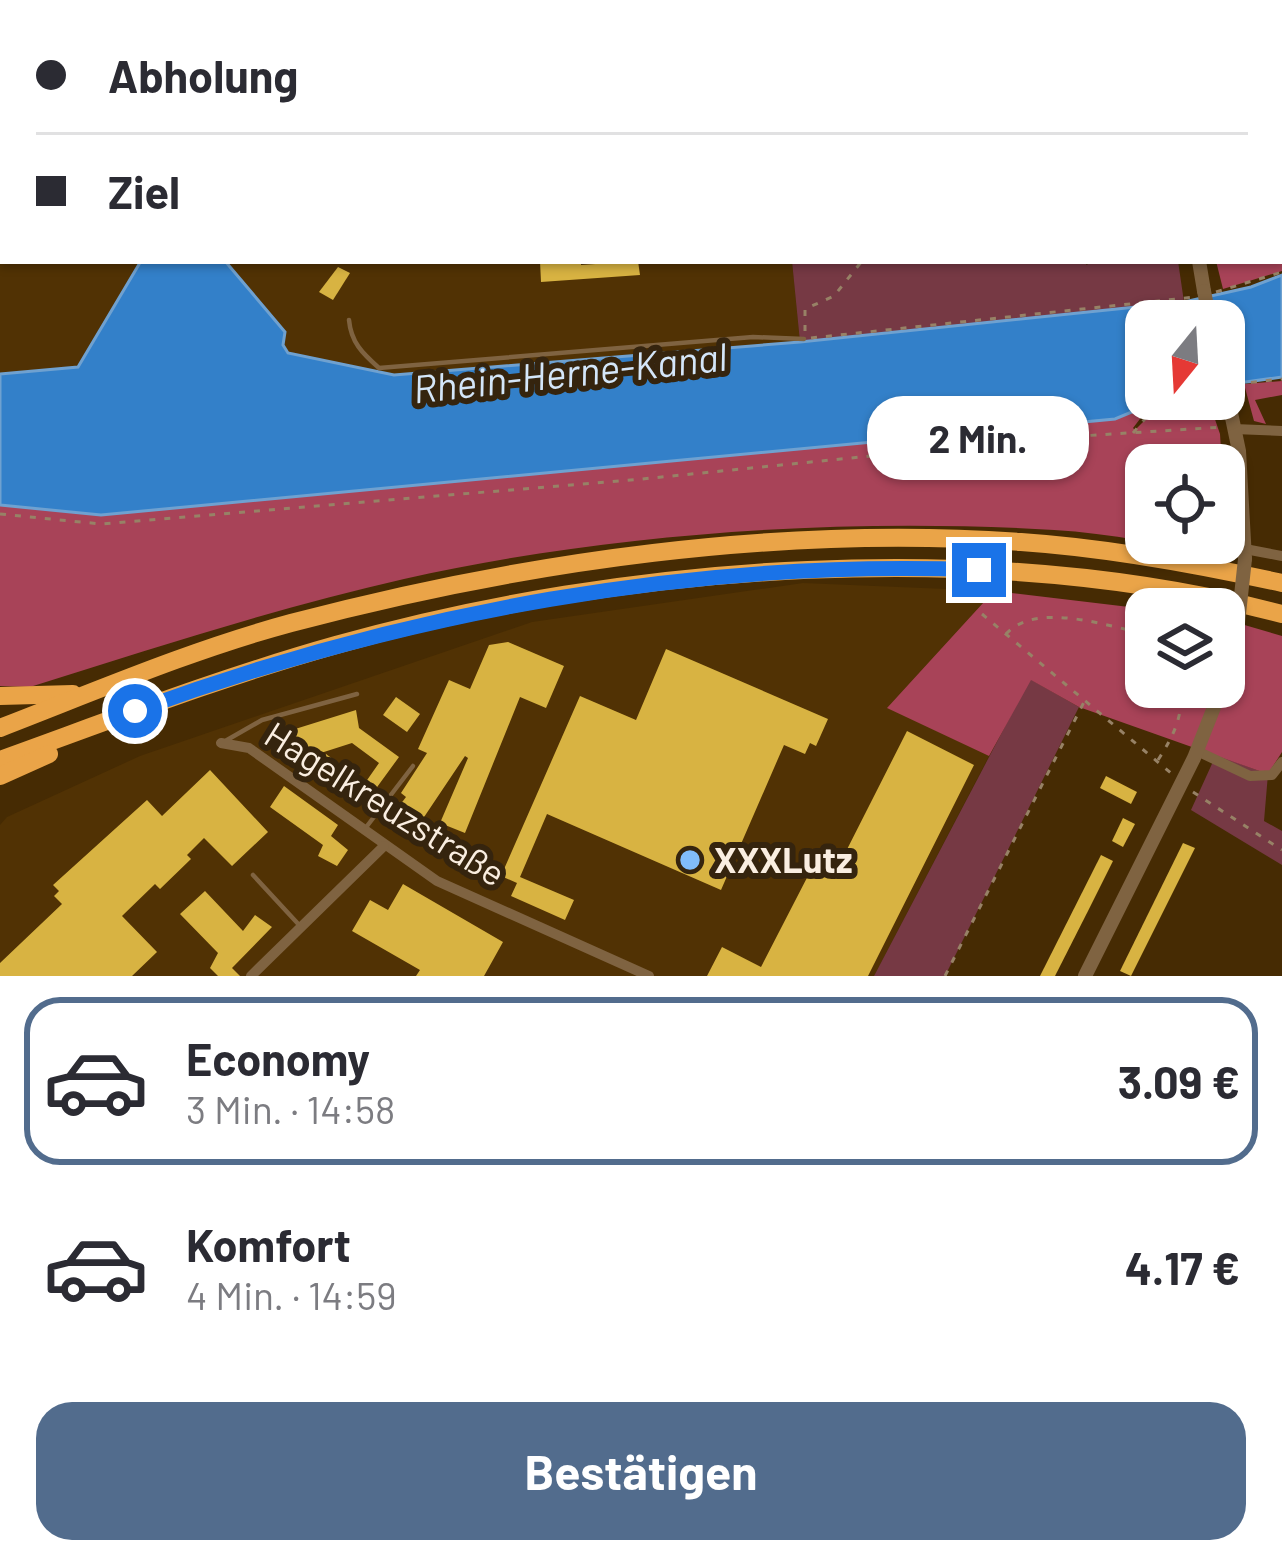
<!DOCTYPE html>
<html lang="de">
<head>
<meta charset="utf-8">
<style>
  body { margin:0; font-family:Barlow,sans-serif; background:#f2f2f3; color:#2b2b33; height:100vh; display:flex; flex-direction:column; font-size:45px; white-space:nowrap }
  * { box-sizing:border-box; margin:0 }
  p { font-size:39px; color:#7c7c81 }
  .icon { flex:none; width:66px; height:66px; fill:none; stroke:currentColor; stroke-width:2; stroke-linecap:round; stroke-linejoin:round }
  .map { position:relative; height:976px; overflow:hidden }
  .side { display:flex; flex-direction:column; background:#fff; flex:1 }
  .side>* { flex:none }
  .guide { position:absolute; left:0px; top:0px; width:1284px; height:264px; box-shadow:0 3px 9px #0004; display:grid; align-content:center; height:264px; padding:0 36px; background:#fff }
  .needle { width:78px; rotate:198deg }
  .tools { position:absolute; left:1125px; top:300px; display:grid; gap:24px }
  .tools a { display:grid; place-items:center; width:120px; height:120px; border-radius:24px; background:#fff; box-shadow:0 3px 9px #0004; font-size:60px }
  .end { position:absolute; width:54px; height:54px; margin:-27px; border:15px solid #1a73e8; background:#fff; box-shadow:0 0 0 6px #fff }
  .from { border-radius:50% }
  .bubble { position:absolute; height:84px; border-radius:36px; background:#fff; box-shadow:0 3px 9px #0004; font-size:39px; font-weight:700; line-height:84px; text-align:center }
  .guide b { display:flex; align-items:center; gap:42px; height:114px; font-size:45px }
  .guide b+b { border-top:3px solid #e1e1e2 }
  .guide i { width:30px; height:30px; background:#2b2b33 }
  ul { padding:21px 0 0; list-style:none }
  li { display:flex; align-items:center; gap:36px; height:168px; margin:0 24px 18px; padding:0 12px; border:6px solid transparent; border-radius:36px }
  li div { flex:1 }
  li b { display:block; font-size:45px }
  li em { font-style:normal; font-weight:700 }
  li.current { border-color:#526c8d }
  li>.icon { width:108px; height:108px; stroke-width:1.5 }
  .action { display:flex; gap:24px; margin-top:auto; padding:24px 36px }
  .action a { flex:1; height:138px; border-radius:36px; background:#526c8d; color:#fff; font-size:48px; font-weight:700; line-height:138px; text-align:center }
  .map>svg:first-child { display:block }
  .built { fill:#513204 }
  .green { fill:#763944 }
  .forest { fill:#a84358 }
  .water { fill:#3380c9; stroke:#6fa1d0; stroke-width:3 }
  .building { fill:#d8b342 }
  .lines { fill:none; stroke-linecap:round; stroke-linejoin:round }
  .path { stroke:#978266; stroke-width:3; stroke-dasharray:6 9; stroke-linecap:butt }
  .service { stroke:#7f6341; stroke-width:4.5 }
  .minor { stroke:#7f6341; stroke-width:10 }
  .tertiary { stroke:#7f6341; stroke-width:14 }
  .motorway { stroke:#eaa448; stroke-width:18 }
  .tertiary-bridge { stroke:#7f6341; stroke-width:14 }
  .route { stroke:#1a73e8; stroke-width:15 }
  .poi-dot { fill:#81bcfa; stroke:#35240e; stroke-width:4.5 }
  .labels { text-anchor:middle; stroke-width:12; stroke-linejoin:round; paint-order:stroke }
  .street-label { font-size:36px; fill:#faeee1; stroke:#35240e }
  .poi-label { font-size:36px; font-weight:bold; fill:#faeee1; stroke:#35240e; text-anchor:start }
  .water-label { font-size:39px; font-style:italic; fill:#d4e6f9; stroke:#35240e }
</style>
</head>
<body>
<div class="map">
<svg width="1282" height="976" viewBox="0 0 1282 976">
  <rect width="100%" height="100%" fill="#462b03"/>
  <!-- built -->
  <g class="built">
    <polygon points="0,0 696,0 3,3 3,261 141,261 78,368 0,374"/>
    <polygon points="225,261 792,261 800,342 394,375 288,353"/>
    <polygon points="803,583 994,591 888,707 989,756 874,976 0,976 0,825 7,817 140,756 532,622"/>
  </g>
  <!-- green -->
  <g class="green">
    <polygon points="792,261 1082,261 1087,265 1090,261 1178,261 1184,302 800,342"/>
    <polygon points="1030,679 1079,707 945,976 874,976"/>
    <polygon points="1216,755 1268,774 1264,821 1282,831 1282,865 1191,810"/>
  </g>
  <!-- forest -->
  <g class="forest">
    <polygon points="1282,210 1282,271 1223,289 1216,261 1281,261"/>
    <polygon points="1282,381 1282,395 1255,400 1266,424 1254,421 1244,384"/>
    <path d="M1180,399H1208L1220,434L1222,465H1146V543H1224V485L1228,539L1224,555C1168,546 1110,533 1054,530C844,517 609,533 404,579C277,608 154,648 30,687L0,686V505L100,515L1115,419L1153,402L1133,428L1135,430L1157,408Z"/>
    <polygon points="994,591 1146,609 1146,687 1224,687 1224,619 1282,636 1282,752 1268,774 1079,707 1031,680 989,756 887,708"/>
  </g>
  <!-- water -->
  <polygon class="water" points="141,261 225,261 285,332 283,345 288,353 394,375 800,342 1184,302 1251,287 1282,275 1282,377 1224,385 1224,321 1146,321 1146,399 1163,399 1115,419 101,515 0,505 0,374 78,367"/>
  <!-- building -->
  <g class="building">
    <polygon points="540,261 581,261 581,265 638,261 640,275 541,282"/>
    <polygon points="338,267 350,273 333,300 319,292"/>
    <polygon points="508,642 564,666 546,708 520,697 465,833 440,823 468,758 465,756 410,838 387,822 406,797 401,793 427,753 418,749 449,680 470,689 489,645"/>
    <polygon points="666,649 828,719 816,746 810,743 805,754 784,745 721,890 547,814 520,877 574,900 565,920 511,896 517,883 501,876 580,696 636,720"/>
    <polygon points="396,697 420,714 407,732 383,715"/>
    <polygon points="356,710 359,728 399,757 364,805 314,771 326,754 365,783 379,763 352,743 302,759 292,730"/>
    <polygon points="907,731 974,765 868,976 707,976 722,947 761,967 812,868 832,879"/>
    <polygon points="210,770 268,832 232,866 204,838 187,855 191,859 160,889 155,884 122,916 157,952 132,976 0,976 0,963 62,904 54,896 59,891 53,885 147,800 162,816"/>
    <polygon points="1106,776 1137,792 1131,804 1100,788"/>
    <polygon points="284,786 338,825 331,836 348,850 337,866 318,856 323,845 270,807"/>
    <polygon points="1123,818 1135,824 1123,847 1112,841"/>
    <polygon points="1183,843 1195,848 1131,976 1120,971"/>
    <polygon points="1101,855 1113,861 1089,909 1055,976 1040,976"/>
    <polygon points="403,884 503,942 484,976 416,976 420,970 352,931 370,900 388,910"/>
    <polygon points="205,891 243,931 255,915 272,927 232,968 240,976 218,976 210,968 218,953 180,914"/>
  </g>
  <g class="lines">
    <!-- path -->
    <g class="path">
      <polyline points="1251,3 1252,0"/>
      <polyline points="1216,292 1282,272"/>
      <polyline points="805,331 805,309 834,296 862,261"/>
      <polyline points="811,338 1195,297"/>
      <polyline points="1236,384 1282,379"/>
      <polyline points="1133,433 1154,408 1172,399"/>
      <polyline points="0,514 101,524 642,479 1049,438 1223,427"/>
      <polyline points="982,614 1172,774"/>
      <path d="M1006,634C1036,601 1107,626 1146,634"/>
      <path d="M1158,760C1174,735 1183,717 1181,687"/>
      <polyline points="1193,792 1282,850"/>
      <polyline points="945,976 1085,700"/>
    </g>
    <!-- service -->
    <g class="service">
      <polyline points="227,0 227,3"/>
      <polyline points="423,3 424,0"/>
      <polyline points="503,3 503,0"/>
      <path d="M349,320C351,342 362,353 379,368L753,337L804,339"/>
      <polyline points="227,740 262,720 357,694"/>
      <polyline points="364,830 413,766"/>
      <polyline points="253,875 301,927"/>
    </g>
    <!-- minor -->
    <g class="minor">
      <polyline points="200,0 200,3"/>
      <polyline points="802,0 805,3"/>
      <polyline points="983,3 985,0"/>
      <polyline points="1092,3 1094,0"/>
      <polyline points="1281,62 1282,63"/>
      <polyline points="0,107 3,107"/>
      <polyline points="1281,227 1282,227"/>
      <polyline points="1234,429 1282,431"/>
      <polyline points="1245,549 1282,556"/>
      <polyline points="221,743 249,748 437,881 649,976"/>
      <polyline points="1197,751 1250,776 1272,775 1282,762"/>
      <polyline points="251,976 384,846"/>
    </g>
    <!-- tertiary -->
    <g class="tertiary">
      <polyline points="1190,0 1195,3"/>
      <polyline points="1281,13 1282,10"/>
      <polyline points="1199,261 1204,291"/>
      <polyline points="1226,389 1239,451 1245,559"/>
      <polyline points="1224,679 1237,632"/>
      <polyline points="1085,976 1194,758 1222,687"/>
    </g>
    <!-- motorway -->
    <g class="motorway">
      <polyline points="0,696 73,694"/>
      <path d="M0,728C96,691 191,650 291,623C526,561 779,525 1021,542C1109,548 1196,564 1282,583"/>
      <path d="M0,760C111,720 222,677 336,645C627,563 988,537 1282,614"/>
      <polyline points="0,776 49,754"/>
    </g>
    <!-- tertiary-bridge -->
    <g class="tertiary-bridge">
      <polyline points="1204,291 1210,321"/>
      <polyline points="1224,381 1226,389"/>
      <polyline points="1237,632 1245,559"/>
    </g>
  </g>
  <g class="lines">
    <!-- route -->
    <path class="route" d="M135,711C404,612 692,559 979,570"/>
  </g>
  <!-- markers -->
  <circle class="poi-dot" cx="690" cy="860" r="12"/>
  <g class="labels">
    <!-- street labels -->
    <g class="street-label">
      <text transform="translate(385 804) rotate(32)" y="13">Hagelkreuzstraße</text>
    </g>
    <!-- poi labels -->
    <g class="poi-label">
      <text x="714" y="873">XXXLutz</text>
    </g>
    <!-- water labels -->
    <g class="water-label">
      <text transform="translate(570 373) rotate(-6)" y="14">Rhein-Herne-Kanal</text>
    </g>
  </g>
</svg>
<div class="tools">
<a><svg class="needle" viewBox="-14 -14 28 28"><path d="M0-13l5 13h-10z" fill="#e53935"/><path d="M0 13l5-13h-10z" fill="#7c7c81"/></svg></a>
<a><svg class="icon" aria-label="locate" viewBox="0 0 24 24"><circle cx="12" cy="12" r="6"/><path d="M12 2v4M12 18v4M2 12h4M18 12h4"/></svg></a>
<a><svg class="icon" aria-label="layers" viewBox="0 0 24 24"><path d="M12 4l9 5-9 5-9-5zM3 14l9 5 9-5"/></svg></a>
</div>
<i class="end from" style="left:135px;top:711px"></i>
<i class="end" style="left:979px;top:570px"></i>
<div class="bubble" style="left:867px;top:396px;width:222px">2 Min.</div>
<div class="guide">
<b><i class="from"></i>Abholung</b>
<b><i></i>Ziel</b>
</div>
</div>
<section class="side">
<ul>
<li class="current"><svg class="icon" aria-label="car" viewBox="0 0 24 24"><path d="M5 17H2v-5l4-1 3-4h7l3 4 3 1v5h-3M9 17h6M6 11h13"/><circle cx="7" cy="17" r="2"/><circle cx="17" cy="17" r="2"/></svg><div><b>Economy</b><p>3 Min. · 14:58</p></div><em>3.09 €</em></li>
<li><svg class="icon" aria-label="car" viewBox="0 0 24 24"><path d="M5 17H2v-5l4-1 3-4h7l3 4 3 1v5h-3M9 17h6M6 11h13"/><circle cx="7" cy="17" r="2"/><circle cx="17" cy="17" r="2"/></svg><div><b>Komfort</b><p>4 Min. · 14:59</p></div><em>4.17 €</em></li>
</ul>
<div class="action"><a>Bestätigen</a></div>
</section>
</body>
</html>
